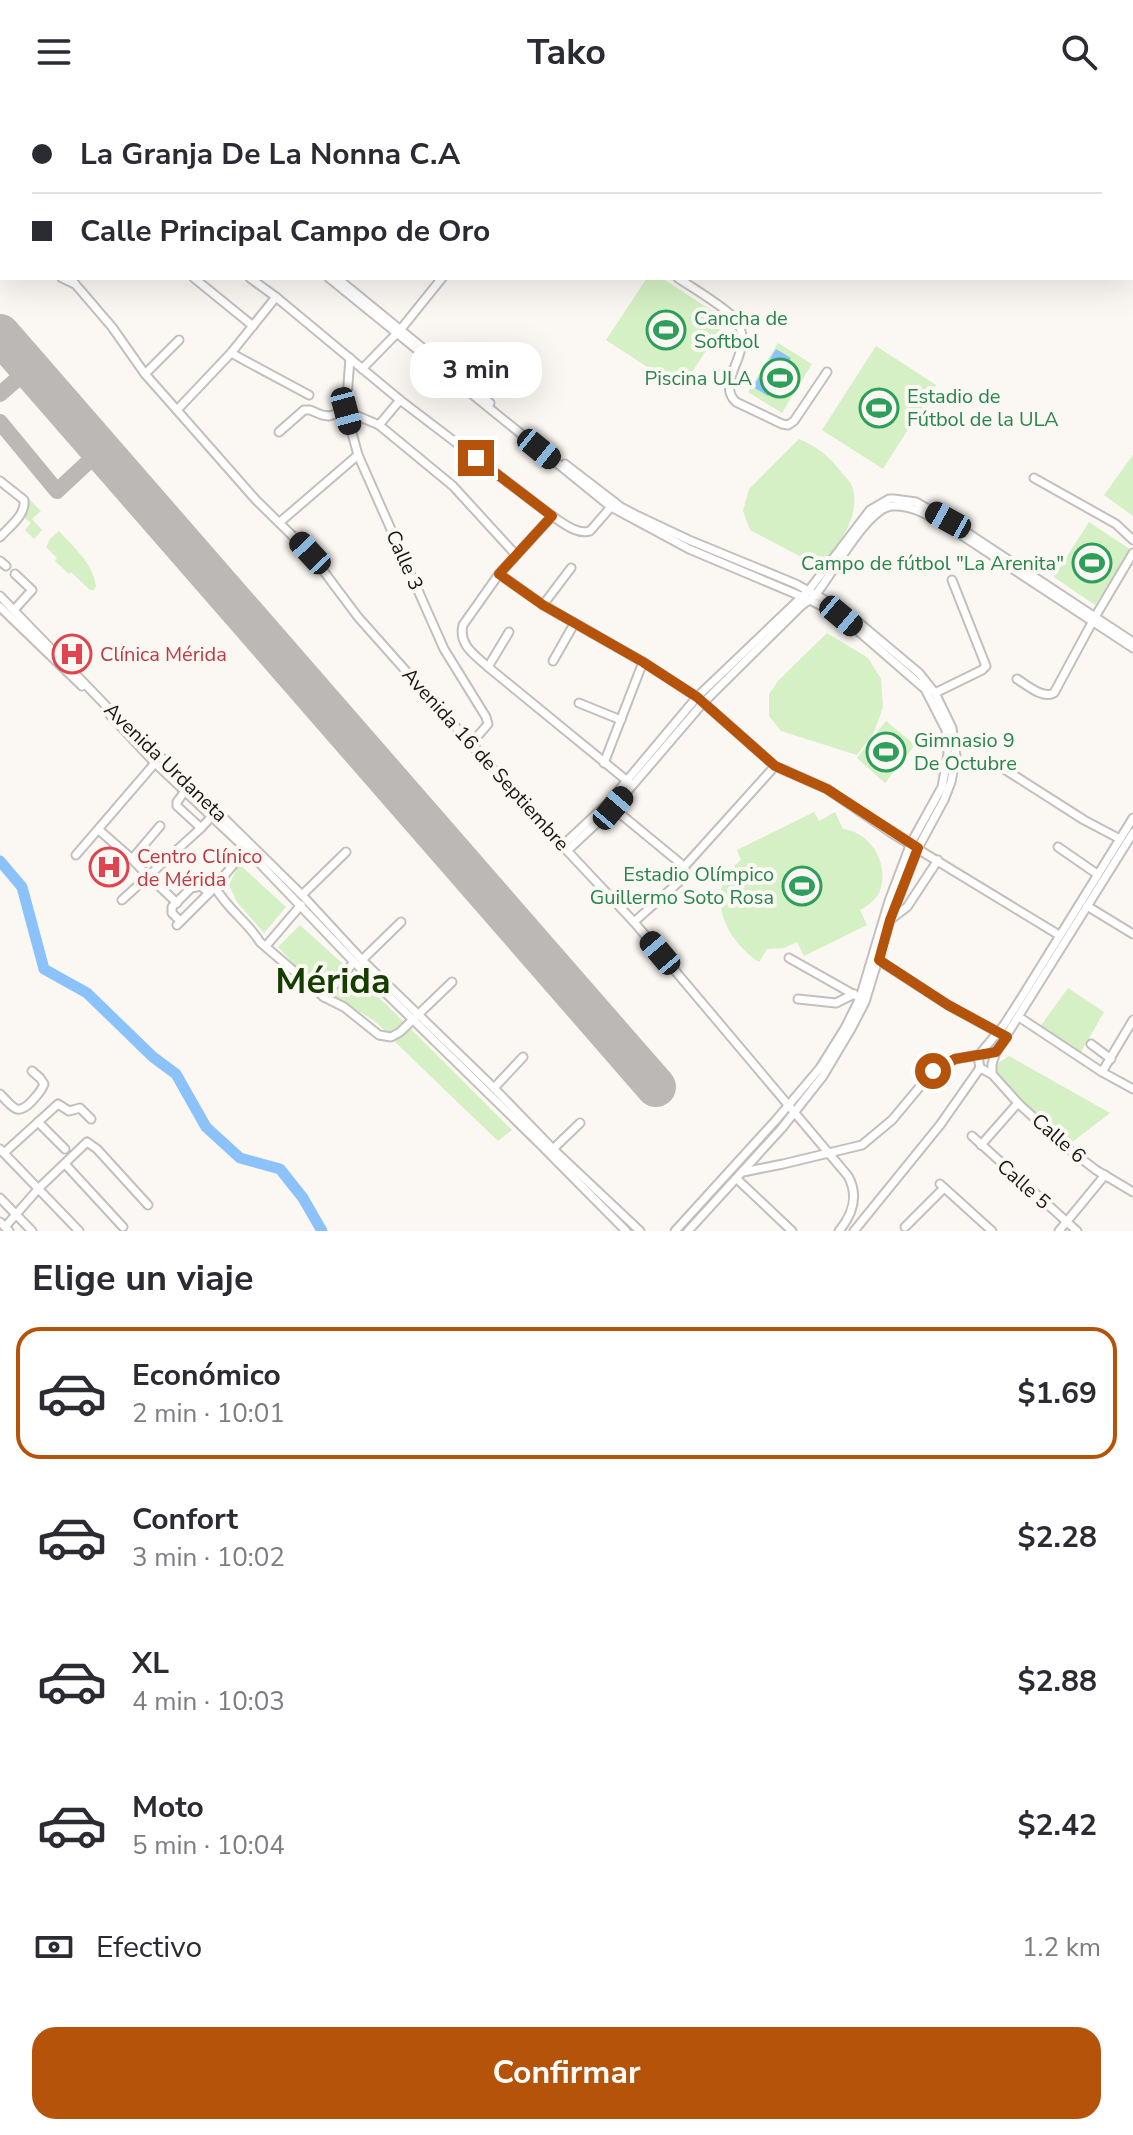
<!DOCTYPE html>
<html lang="es">
<head>
<meta charset="utf-8">
<style>
  body { margin:0; font-family:"Nunito Sans",sans-serif; background:#f7f7f7; color:#2b2b33; height:100vh; display:flex; flex-direction:column; font-size:30px; white-space:nowrap }
  * { box-sizing:border-box; margin:0 }
  p { font-size:26px; color:#7c7c81 }
  .icon { flex:none; width:44px; height:44px; fill:none; stroke:currentColor; stroke-width:2; stroke-linecap:round; stroke-linejoin:round }
  .map { position:relative; height:1127px; overflow:hidden }
  .sheet { display:flex; flex-direction:column; background:#fff; flex:1 }
  .sheet>* { flex:none }
  .top-card { position:absolute; left:0px; top:0px; width:1134px; height:176px; box-shadow:0 8px 32px #0002; display:grid; align-content:center; height:176px; padding:0 32px; background:#fff }
  .end { position:absolute; width:36px; height:36px; margin:-18px; border:10px solid #b45309; background:#fff; box-shadow:0 0 0 4px #fff }
  .from { border-radius:50% }
  .bubble { position:absolute; height:56px; border-radius:24px; background:#fff; box-shadow:0 8px 32px #0002; font-size:26px; font-weight:700; line-height:56px; text-align:center }
  .car { position:absolute; width:24px; height:48px; margin:-24px -12px; border-radius:10px; box-shadow:0 0 6px 2px #0007; background:linear-gradient(#222 24%,#8ab4d8 0 40%,#222 0 76%,#8ab4d8 0 86%,#222 0) }
  .top-card b { display:flex; align-items:center; gap:28px; height:76px; font-size:30px }
  .top-card b+b { border-top:2px solid #e1e1e2 }
  .top-card i { width:20px; height:20px; background:#2b2b33 }
  ul { padding:0; list-style:none }
  li { display:flex; align-items:center; gap:24px; height:132px; margin:0 16px 12px; padding:0 16px; border:4px solid transparent; border-radius:24px }
  li div { flex:1 }
  li b { display:block; font-size:30px }
  li em { font-style:normal; font-weight:700 }
  li.on { border-color:#b45309 }
  li>.icon { width:72px; height:72px; stroke-width:1.5 }
  h2 { padding:0 32px; font-size:36px; line-height:96px }
  .pay { display:flex; align-items:center; gap:20px; height:88px; padding:0 32px; font-size:30px }
  .pay p { margin-inline-start:auto }
  .primary-button { display:flex; gap:16px; margin-top:auto; padding:16px 32px }
  .primary-button a { flex:1; height:92px; border-radius:24px; background:#b45309; color:#fff; font-size:32px; font-weight:700; line-height:92px; text-align:center }
  header { display:flex; justify-content:space-between; align-items:center; height:104px; padding:0 32px; background:#fff; font-size:36px; font-weight:700 }
  .map>svg:first-child { display:block }
  .green { fill:#d4f0c4 }
  .water { fill:#8cc2fa }
  .lines { fill:none; stroke-linecap:round; stroke-linejoin:round }
  .river { stroke:#8cc2fa; stroke-width:11 }
  .taxiway { stroke:#bcb8b5; stroke-width:16 }
  .runway { stroke:#bcb8b5; stroke-width:40 }
  .minor-casing { stroke:#c4bfbc; stroke-width:11 }
  .minor { stroke:#fff; stroke-width:7 }
  .route { stroke:#b45309; stroke-width:10 }
  .labels { text-anchor:middle; stroke-width:8; stroke-linejoin:round; paint-order:stroke }
  .leisure-label { font-size:20px; fill:#27864d; stroke:#fbf7f3; text-anchor:start }
  .street-label { font-size:20px; fill:#191716; stroke:#fbf7f3 }
  .health-label { font-size:20px; fill:#be3a42; stroke:#fbf7f3; text-anchor:start }
  .town-label { font-size:36px; font-weight:bold; fill:#153d00; stroke:#fbf7f3 }
</style>
</head>
<body>
<header><svg class="icon" aria-label="menu" viewBox="0 0 24 24"><path d="M4 6h16M4 12h16M4 18h16"/></svg>Tako<svg class="icon" aria-label="search" viewBox="0 0 24 24"><circle cx="10" cy="10" r="6"/><path d="M15 15l6 6"/></svg></header>
<div class="map">
<svg width="1133" height="1127" viewBox="0 0 1133 1127">
  <rect width="100%" height="100%" fill="#fbf7f3"/>
  <!-- green -->
  <g class="green">
    <polygon points="647,174 662,174 726,216 681,285 606,236"/>
    <polygon points="778,239 812,260 782,309 748,288"/>
    <polygon points="876,242 936,281 883,365 822,326"/>
    <path d="M799,335C818,343 830,353 842,369C846,374 852,379 853,385C860,415 838,441 820,463L750,426L743,407L749,385Z"/>
    <polygon points="1133,351 1133,412 1104,391"/>
    <polygon points="29,395 41,407 32,415 42,426 34,435 25,426 31,419 22,412 29,402"/>
    <polygon points="1089,418 1131,446 1095,501 1054,473"/>
    <path d="M59,427C73,443 93,459 96,482L94,486H90L71,468L69,470L55,457L57,454L46,443L50,435Z"/>
    <polygon points="827,529 868,554 881,575 883,603 874,628 857,651 781,627 769,612 769,590 778,577"/>
    <polygon points="886,617 915,641 885,679 857,654"/>
    <path d="M814,708L819,717L835,708L843,725C871,728 891,762 879,789C875,797 867,802 860,806L867,821L804,852L797,838L784,844L767,845L759,858C724,835 702,786 741,756L737,746Z"/>
    <polygon points="239,760 286,803 264,829 237,798 229,781"/>
    <polygon points="300,821 344,861 325,879 305,872 278,843"/>
    <polygon points="355,870 404,918 388,929 373,916 332,891"/>
    <polygon points="1068,884 1104,908 1080,950 1039,924"/>
    <polygon points="410,924 512,1026 498,1037 393,936 401,932"/>
    <polygon points="1009,952 1110,1009 1066,1043 989,965"/>
  </g>
  <!-- water -->
  <polygon class="water" points="776,245 791,254 768,292 753,283"/>
  <g class="lines">
    <!-- river -->
    <polyline class="river" points="0,757 22,783 44,865 87,889 153,953 176,970 206,1023 240,1054 280,1065 303,1094 322,1127"/>
    <!-- taxiway -->
    <g class="taxiway">
      <polyline points="0,290 30,264"/>
      <polyline points="0,318 57,387 101,346"/>
    </g>
    <!-- runway -->
    <polyline class="runway" points="0,230 656,983"/>
    <!-- minor casing -->
    <g class="minor-casing">
      <g id="minor">
        <polyline points="435,0 438,2"/>
        <polyline points="317,2 319,0"/>
        <polyline points="0,96 2,98"/>
        <polyline points="0,105 2,107"/>
        <polyline points="62,174 75,180"/>
        <path d="M70,174L112,223L145,270L168,296L256,396L310,449L358,513L542,720L634,818L848,1072C859,1092 853,1110 839,1127"/>
        <polyline points="194,174 253,222"/>
        <path d="M250,174L276,193L400,296L552,412C563,419 577,431 590,427L611,403"/>
        <polyline points="329,174 611,403 689,445 810,496 841,512 925,585 946,626 948,650 942,683 911,739 889,797 860,894 845,924 820,964 776,1016 675,1127"/>
        <polyline points="337,174 490,299"/>
        <path d="M678,174C691,183 727,204 735,215C759,246 713,276 736,298L782,320L788,321L794,317L827,268"/>
        <polyline points="231,249 309,291"/>
        <polyline points="350,254 346,307 358,351 444,545 486,613 488,620 476,634 475,644"/>
        <polyline points="362,265 401,225 442,174"/>
        <polyline points="145,270 179,236"/>
        <polyline points="177,306 231,249 276,193"/>
        <polyline points="379,321 400,296"/>
        <polyline points="279,328 304,306 310,306 322,311 329,312 346,307 379,321 453,382 516,451"/>
        <polyline points="565,360 621,403 638,412 689,436 796,480 845,507 919,569 935,589 952,624 956,652 951,678 944,696 918,744 890,816 865,898 851,925 823,972 782,1024 688,1127"/>
        <polyline points="1034,374 1116,420 1133,436"/>
        <path d="M0,377L24,396C26,411 10,422 0,433"/>
        <path d="M552,412L499,470L463,521C458,541 475,551 488,563L631,680"/>
        <polyline points="280,418 358,351"/>
        <polyline points="0,457 6,462"/>
        <polyline points="499,470 543,501 643,558 697,593 775,662 827,685 893,730 1059,831"/>
        <polyline points="0,492 113,609 179,670 302,791 362,856 494,984 553,1045 640,1127"/>
        <polyline points="543,501 571,464"/>
        <polyline points="0,503 82,582"/>
        <polyline points="14,506 32,486 15,470"/>
        <polyline points="553,557 574,520"/>
        <polyline points="488,563 509,528"/>
        <path d="M1017,575C1028,582 1043,595 1054,589L1095,513L1133,449"/>
        <polyline points="935,589 982,566 986,562 952,476"/>
        <polyline points="579,599 621,616"/>
        <polyline points="110,611 155,659 246,745 354,858 541,1041 626,1127"/>
        <polyline points="990,656 1084,716 1120,735"/>
        <polyline points="604,659 643,558"/>
        <polyline points="185,687 177,698 177,702 201,724"/>
        <polyline points="612,703 680,759 685,766 686,771 680,777 634,818"/>
        <polyline points="1133,714 1020,896 1004,921 978,952 980,964 992,970 1018,999 1066,1043 1096,1066 1133,1088"/>
        <polyline points="99,726 132,755 148,772"/>
        <polyline points="563,741 608,699 697,593 809,486 870,406 889,395 894,395 916,398 948,416 1133,538"/>
        <polyline points="1058,743 1097,770"/>
        <path d="M246,745L215,783C227,805 248,818 260,838L324,893L344,903L379,931L391,933L400,928L452,878"/>
        <path d="M568,746L613,704L703,599L801,502C806,498 812,495 816,490C832,471 868,402 893,402C913,401 929,412 946,421L1133,544"/>
        <polyline points="76,751 155,659"/>
        <polyline points="132,755 160,722"/>
        <polyline points="684,763 775,662"/>
        <polyline points="158,781 177,799"/>
        <polyline points="302,791 346,748"/>
        <polyline points="122,796 201,724 212,712"/>
        <polyline points="1087,802 1133,830"/>
        <polyline points="890,816 907,803 938,756"/>
        <polyline points="180,817 172,809 172,803 191,784 201,782 209,789"/>
        <polyline points="177,821 211,787"/>
        <polyline points="266,842 301,801"/>
        <polyline points="789,854 860,894"/>
        <polyline points="875,854 948,901 1001,930"/>
        <polyline points="362,856 401,818"/>
        <polyline points="324,893 354,858"/>
        <polyline points="798,895 836,899 854,890"/>
        <polyline points="1019,913 1102,968 1133,985"/>
        <polyline points="1091,940 1111,955"/>
        <polyline points="1102,968 1133,916"/>
        <polyline points="992,970 992,960 996,948 1133,729"/>
        <polyline points="494,984 523,953"/>
        <path d="M0,990C13,1003 17,1013 32,997C37,991 41,988 44,980L40,974L32,967"/>
        <polyline points="38,1018 65,1045"/>
        <polyline points="972,1032 1077,1127"/>
        <polyline points="981,1041 1018,999"/>
        <polyline points="0,1045 79,1127"/>
        <polyline points="553,1045 580,1019"/>
        <polyline points="4,1049 58,1000 69,1007 80,1004 91,1015"/>
        <polyline points="65,1060 123,1123"/>
        <polyline points="743,1068 783,1060 862,1041 892,1016 933,967 955,955 996,948"/>
        <polyline points="737,1075 792,1127"/>
        <polyline points="940,1080 992,1127"/>
        <polyline points="0,1094 32,1127"/>
        <polyline points="0,1118 9,1127"/>
        <polyline points="5,1123 39,1084 87,1038 97,1045 148,1101"/>
        <polyline points="905,1123 944,1084"/>
        <polyline points="854,1127 940,1021 980,964"/>
        <polyline points="1059,1127 1105,1071"/>
      </g>
    </g>
    <!-- minor -->
    <use href="#minor" class="minor"/>
  </g>
  <g class="lines">
    <!-- route -->
    <polyline class="route" points="476,354 552,412 499,470 543,501 643,558 697,593 775,662 827,685 918,744 890,816 879,856 948,901 1007,933 996,948 955,955 933,967"/>
  </g>
  <!-- icons -->
  <defs>
    <g id="stadium-ring" transform="scale(2)"><circle r="9.5" fill="#fbf7f3" stroke="#2e9e5b" stroke-width="1.5"/><path d="M0-5a6.5 5 0 1 0 0 10a6.5 5 0 1 0 0-10ZM-3.5-1.8h7v3.6h-7Z" fill="#2e9e5b"/></g>
    <g id="hospital-ring" transform="scale(2)"><circle r="9.5" fill="#fbf7f3" stroke="#e0444e" stroke-width="1.5"/><path d="M-5-5h3v3.5h4V-5h3V5h-3V1.5h-4V5h-3Z" fill="#e0444e"/></g>
  </defs>
  <g fill-rule="evenodd">
    <use href="#stadium-ring" x="666" y="226"/>
    <use href="#stadium-ring" x="780" y="274"/>
    <use href="#stadium-ring" x="879" y="304"/>
    <use href="#stadium-ring" x="1092" y="459"/>
    <use href="#hospital-ring" x="72" y="550"/>
    <use href="#stadium-ring" x="886" y="648"/>
    <use href="#hospital-ring" x="109" y="763"/>
    <use href="#stadium-ring" x="802" y="782"/>
  </g>
  <g class="labels">
    <!-- leisure labels -->
    <g class="leisure-label">
      <text x="694" y="221">Cancha de<tspan x="694" dy="23">Softbol</tspan></text>
      <text x="752" y="281" text-anchor="end">Piscina ULA</text>
      <text x="907" y="299">Estadio de<tspan x="907" dy="23">Fútbol de la ULA</tspan></text>
      <text x="1064" y="466" text-anchor="end">Campo de fútbol "La Arenita"</text>
      <text x="914" y="643">Gimnasio 9<tspan x="914" dy="23">De Octubre</tspan></text>
      <text x="774" y="777" text-anchor="end">Estadio Olímpico<tspan x="774" dy="23">Guillermo Soto Rosa</tspan></text>
    </g>
    <!-- street labels -->
    <g class="street-label">
      <text transform="translate(405 456) rotate(66)" y="7">Calle 3</text>
      <text transform="translate(486 655) rotate(48)" y="7">Avenida 16 de Septiembre</text>
      <text transform="translate(166 658) rotate(44)" y="7">Avenida Urdaneta</text>
      <text transform="translate(1059 1034) rotate(41)" y="7">Calle 6</text>
      <text transform="translate(1024 1080) rotate(42)" y="7">Calle 5</text>
    </g>
    <!-- health labels -->
    <g class="health-label">
      <text x="100" y="557">Clínica Mérida</text>
      <text x="137" y="759">Centro Clínico<tspan x="137" dy="23">de Mérida</tspan></text>
    </g>
    <!-- town labels -->
    <g class="town-label">
      <text x="333" y="889">Mérida</text>
    </g>
  </g>
</svg>
<i class="end from" style="left:933px;top:967px"></i>
<i class="end" style="left:476px;top:354px"></i>
<div class="bubble" style="left:410px;top:238px;width:132px">3 min</div>
<i class="car" style="left:346px;top:307px;rotate:165deg"></i>
<i class="car" style="left:539px;top:345px;rotate:129deg"></i>
<i class="car" style="left:948px;top:416px;rotate:299deg"></i>
<i class="car" style="left:310px;top:449px;rotate:317deg"></i>
<i class="car" style="left:841px;top:512px;rotate:130deg"></i>
<i class="car" style="left:613px;top:704px;rotate:40deg"></i>
<i class="car" style="left:660px;top:849px;rotate:320deg"></i>
<div class="top-card">
<b><i class="from"></i>La Granja De La Nonna C.A</b>
<b><i></i>Calle Principal Campo de Oro</b>
</div>
</div>
<section class="sheet">
<h2>Elige un viaje</h2>
<ul>
<li class="on"><svg class="icon" aria-label="car" viewBox="0 0 24 24"><path d="M5 17H2v-5l4-1 3-4h7l3 4 3 1v5h-3M9 17h6M6 11h13"/><circle cx="7" cy="17" r="2"/><circle cx="17" cy="17" r="2"/></svg><div><b>Económico</b><p>2 min · 10:01</p></div><em>$1.69</em></li>
<li><svg class="icon" aria-label="car" viewBox="0 0 24 24"><path d="M5 17H2v-5l4-1 3-4h7l3 4 3 1v5h-3M9 17h6M6 11h13"/><circle cx="7" cy="17" r="2"/><circle cx="17" cy="17" r="2"/></svg><div><b>Confort</b><p>3 min · 10:02</p></div><em>$2.28</em></li>
<li><svg class="icon" aria-label="car" viewBox="0 0 24 24"><path d="M5 17H2v-5l4-1 3-4h7l3 4 3 1v5h-3M9 17h6M6 11h13"/><circle cx="7" cy="17" r="2"/><circle cx="17" cy="17" r="2"/></svg><div><b>XL</b><p>4 min · 10:03</p></div><em>$2.88</em></li>
<li><svg class="icon" aria-label="car" viewBox="0 0 24 24"><path d="M5 17H2v-5l4-1 3-4h7l3 4 3 1v5h-3M9 17h6M6 11h13"/><circle cx="7" cy="17" r="2"/><circle cx="17" cy="17" r="2"/></svg><div><b>Moto</b><p>5 min · 10:04</p></div><em>$2.42</em></li>
</ul>
<div class="pay"><svg class="icon" aria-label="cash" viewBox="0 0 24 24"><path d="M3 7h18v10H3z"/><circle cx="12" cy="12" r="2"/></svg>Efectivo<p>1.2 km</p></div>
<div class="primary-button"><a>Confirmar</a></div>
</section>
</body>
</html>
